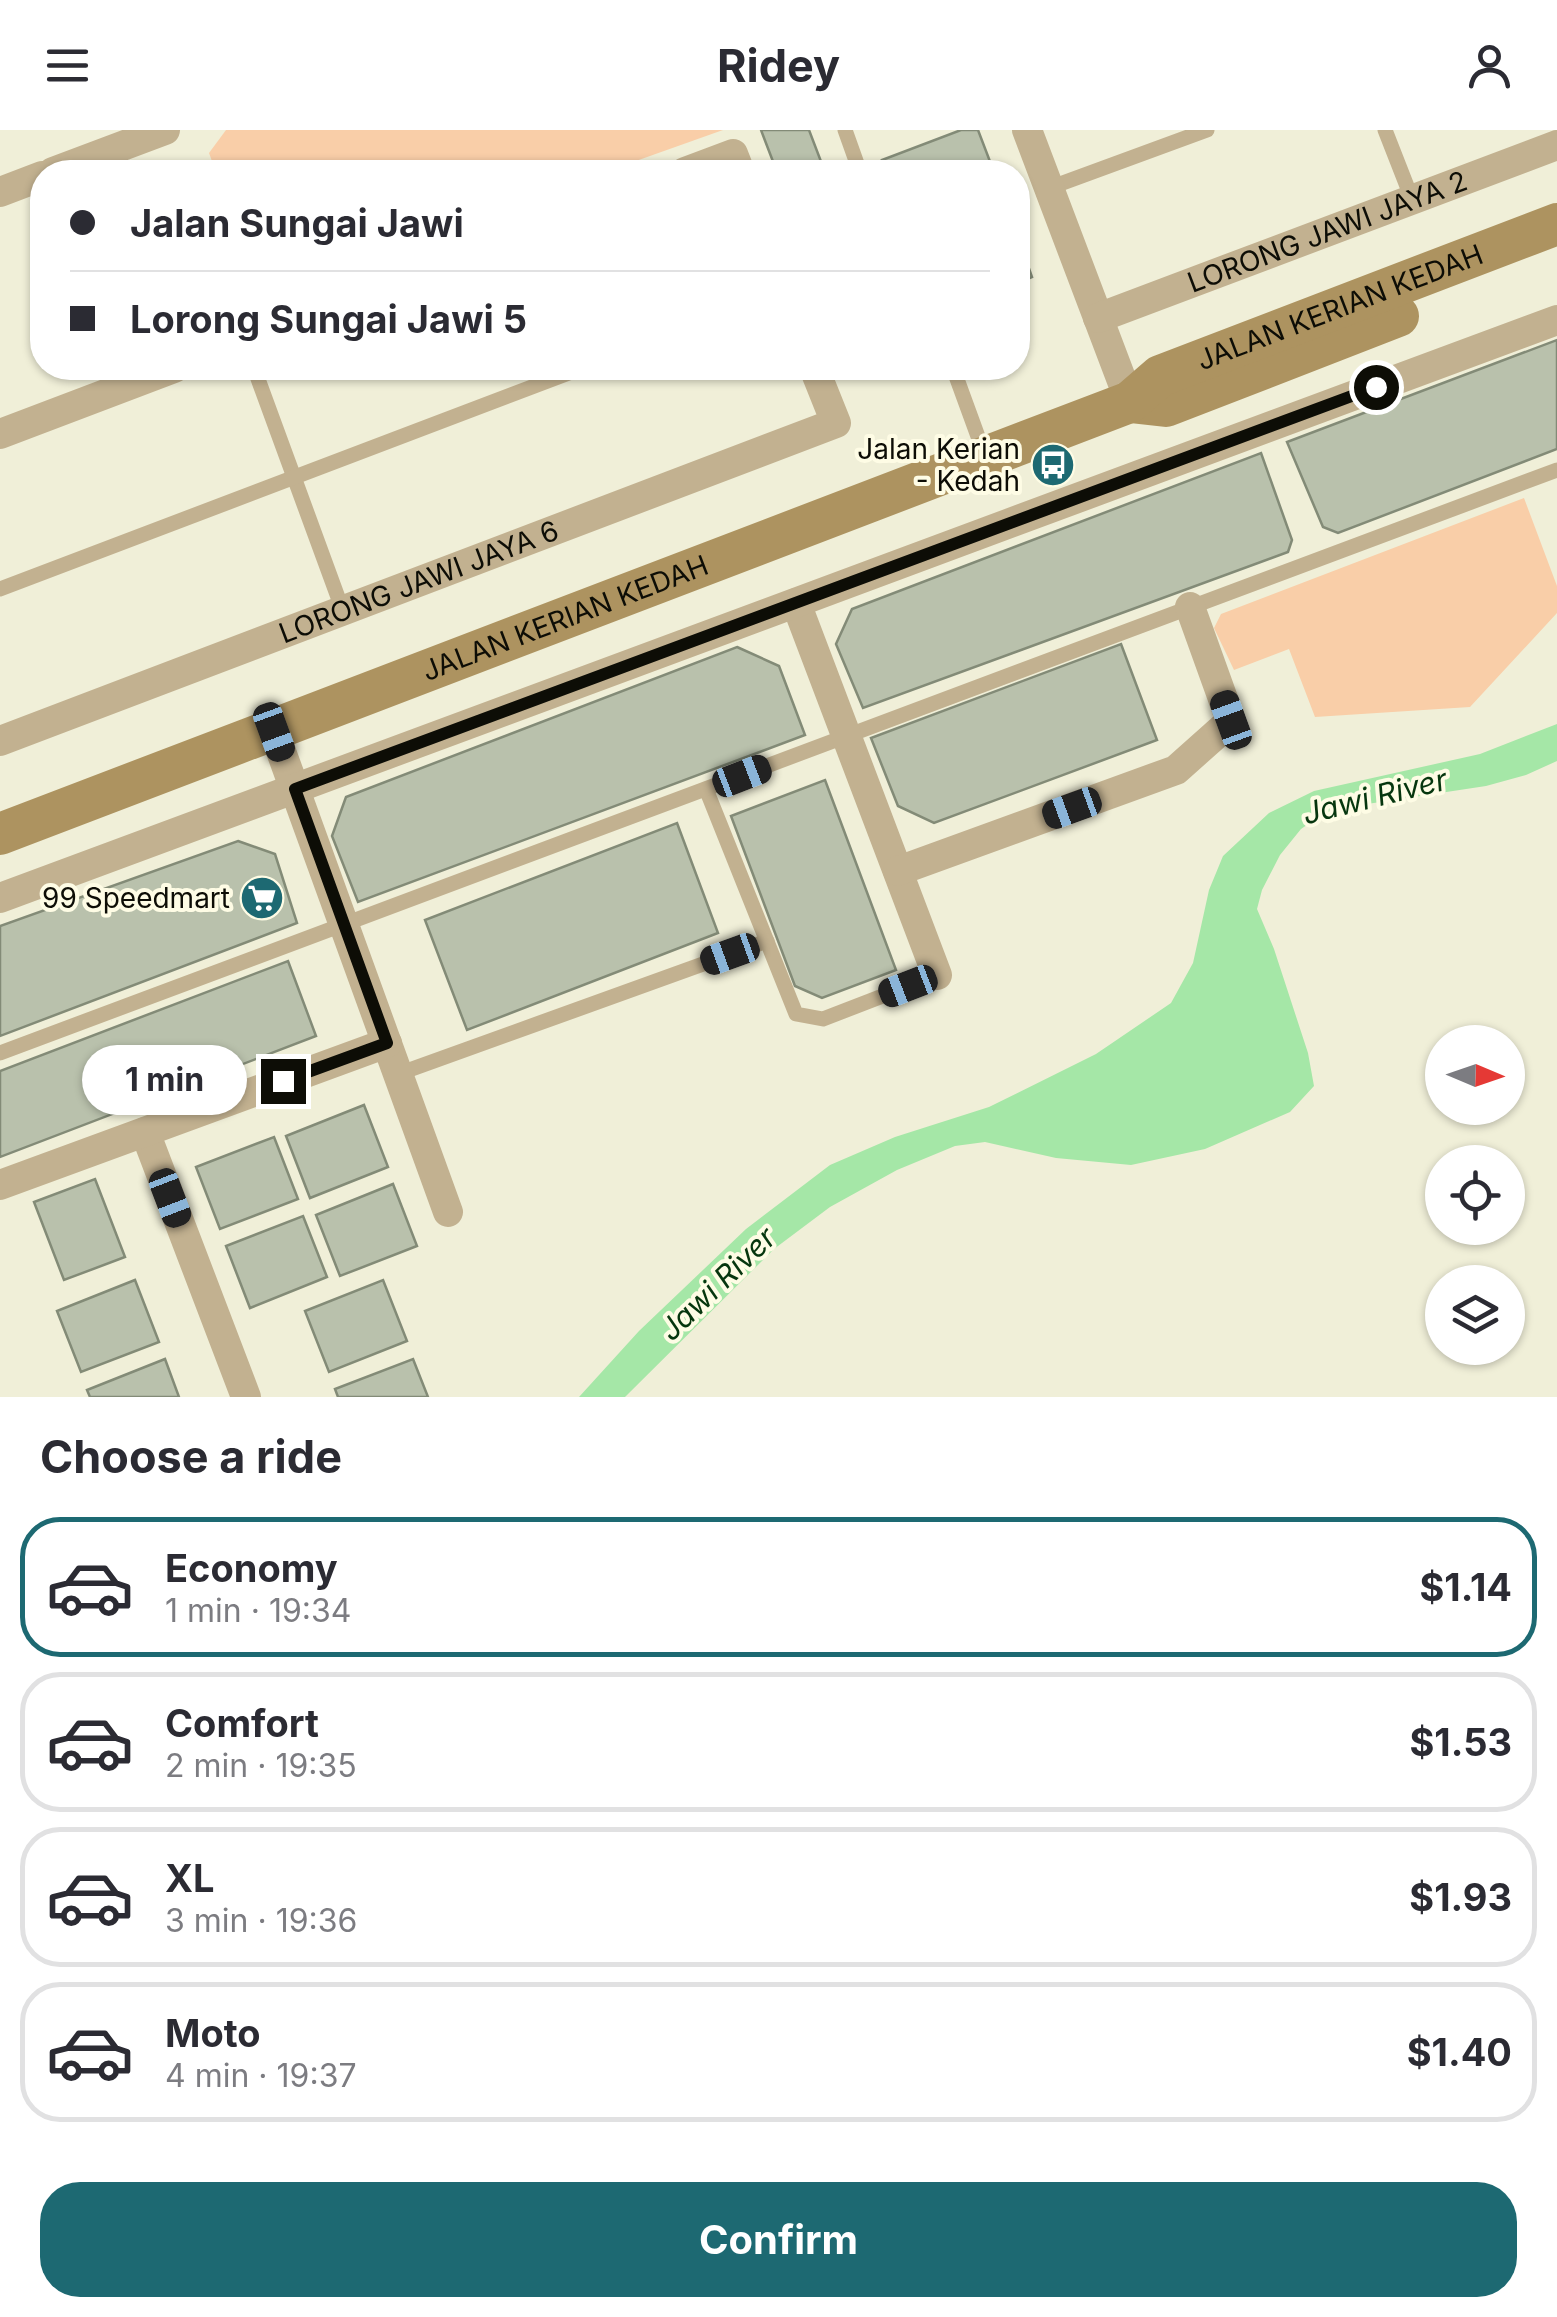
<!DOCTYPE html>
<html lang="en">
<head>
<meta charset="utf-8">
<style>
  body { margin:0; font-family:Inter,sans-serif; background:#f2f2f3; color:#2b2b33; height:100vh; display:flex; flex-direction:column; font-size:38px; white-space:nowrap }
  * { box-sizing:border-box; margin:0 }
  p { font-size:32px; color:#7c7c81 }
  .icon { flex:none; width:55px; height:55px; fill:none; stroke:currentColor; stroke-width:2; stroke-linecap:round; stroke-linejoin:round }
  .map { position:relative; height:1267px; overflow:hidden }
  .details { display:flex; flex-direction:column; background:#fff; flex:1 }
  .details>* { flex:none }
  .hud { position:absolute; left:30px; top:30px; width:1000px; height:220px; border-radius:40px; box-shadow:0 2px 8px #0004; display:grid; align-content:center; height:220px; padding:0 40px; background:#fff }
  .needle { width:65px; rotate:92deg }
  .controls { position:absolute; left:1425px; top:895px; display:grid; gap:20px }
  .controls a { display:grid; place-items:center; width:100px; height:100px; border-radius:50%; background:#fff; box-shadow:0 2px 8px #0004; font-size:50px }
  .end { position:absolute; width:45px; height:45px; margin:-22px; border:12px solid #0d0d06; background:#fff; box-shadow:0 0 0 5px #fff }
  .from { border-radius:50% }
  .bubble { position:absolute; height:70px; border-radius:35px; background:#fff; box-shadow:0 2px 8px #0004; font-size:32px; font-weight:700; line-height:70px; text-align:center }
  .car { position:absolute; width:30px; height:60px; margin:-30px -15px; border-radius:12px; box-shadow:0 0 8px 2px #0007; background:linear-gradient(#222 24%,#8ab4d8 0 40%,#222 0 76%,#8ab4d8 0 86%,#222 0) }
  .hud b { display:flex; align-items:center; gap:35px; height:95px; font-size:38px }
  .hud b+b { border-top:2px solid #e1e1e2 }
  .hud i { width:25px; height:25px; background:#2b2b33 }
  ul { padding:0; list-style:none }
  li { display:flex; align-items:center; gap:30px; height:140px; margin:0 20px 15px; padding:0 20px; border:5px solid #e1e1e2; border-radius:40px }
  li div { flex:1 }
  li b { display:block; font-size:38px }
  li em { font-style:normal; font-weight:700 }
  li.current { border-color:#1d6972 }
  li>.icon { width:90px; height:90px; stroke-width:1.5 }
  h2 { padding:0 40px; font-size:45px; line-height:120px }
  .button { display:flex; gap:20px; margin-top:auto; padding:20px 40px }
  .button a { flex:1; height:115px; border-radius:40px; background:#1d6972; color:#fff; font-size:40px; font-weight:700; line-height:115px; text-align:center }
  header { display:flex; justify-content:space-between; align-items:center; height:130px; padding:0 40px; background:#fff; font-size:45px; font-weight:700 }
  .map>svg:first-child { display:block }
  .green { fill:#f9cea8 }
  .water { fill:#a5e7a7 }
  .building { fill:#b9c1ac; stroke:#838b77; stroke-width:2.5 }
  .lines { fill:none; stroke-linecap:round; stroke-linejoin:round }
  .service { stroke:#c2b190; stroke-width:15 }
  .minor { stroke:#c2b190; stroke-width:30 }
  .secondary { stroke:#ad9360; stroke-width:42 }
  .route { stroke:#0d0d06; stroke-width:12 }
  .labels { text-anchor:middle; stroke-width:8; stroke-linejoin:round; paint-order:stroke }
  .street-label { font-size:28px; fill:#0d0d06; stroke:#fefce5 }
  .poi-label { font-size:28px; fill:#0d0d06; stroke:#fefce5; text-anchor:end }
  .water-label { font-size:30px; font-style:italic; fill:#06360e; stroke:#fefce5 }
</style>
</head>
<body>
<header><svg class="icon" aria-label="menu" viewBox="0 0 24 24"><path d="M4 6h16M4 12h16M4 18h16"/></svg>Ridey<svg class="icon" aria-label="person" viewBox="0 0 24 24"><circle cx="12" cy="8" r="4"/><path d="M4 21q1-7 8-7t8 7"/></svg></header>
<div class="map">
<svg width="1557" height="1267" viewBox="0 0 1557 1267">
  <rect width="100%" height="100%" fill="#f0efd8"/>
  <!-- green -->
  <g class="green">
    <polygon points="226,0 723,0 605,42 216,42 209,23"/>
    <polygon points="1524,368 1557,456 1557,483 1470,577 1315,587 1289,519 1234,540 1214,498 1221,484"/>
  </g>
  <!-- water -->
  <polygon class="water" points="1557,594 1557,631 1526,645 1486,656 1354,676 1320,686 1301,699 1280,725 1262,760 1257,779 1274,819 1308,923 1314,956 1290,982 1205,1019 1131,1035 1056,1028 985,1012 955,1016 897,1040 830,1077 774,1119 625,1267 579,1267 639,1201 746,1099 830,1035 895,1007 989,977 1096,924 1171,873 1193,833 1209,760 1223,726 1269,683 1314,661 1480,624"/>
  <!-- building -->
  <g class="building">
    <polygon points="761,0 809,0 825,42 777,42"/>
    <polygon points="961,0 978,0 994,42 887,42 882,30"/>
    <polygon points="1018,107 1032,147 1018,153"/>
    <polygon points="1557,210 1557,319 1338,403 1323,397 1287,312"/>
    <polygon points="1261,323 1292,410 1288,422 863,578 836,514 852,479"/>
    <polygon points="1121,514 1157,610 934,693 898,676 871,608"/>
    <polygon points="737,517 779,536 805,605 358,772 332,706 346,667"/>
    <polygon points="825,650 896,840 822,868 795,856 731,686"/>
    <polygon points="677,693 718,803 467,900 425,790"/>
    <polygon points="238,711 275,724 297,793 0,906 0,796"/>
    <polygon points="288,831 316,906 0,1027 0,941"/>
    <polygon points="364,975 388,1037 310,1068 286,1006"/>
    <polygon points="274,1007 298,1069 220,1099 196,1037"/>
    <polygon points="95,1049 125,1127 64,1150 34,1072"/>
    <polygon points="393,1054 417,1116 340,1146 316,1085"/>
    <polygon points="303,1086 327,1147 250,1178 226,1116"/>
    <polygon points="135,1150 159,1212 81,1242 57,1181"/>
    <polygon points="383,1150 407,1211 329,1242 305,1181"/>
    <polygon points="165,1229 179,1267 90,1267 87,1260"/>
    <polygon points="413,1229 428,1267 338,1267 335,1259"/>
  </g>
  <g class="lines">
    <!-- service -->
    <g class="service">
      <polyline points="845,0 860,42"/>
      <polyline points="1385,0 1412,69"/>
      <polyline points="1049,58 1207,0"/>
      <polyline points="254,238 343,481"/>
      <polyline points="953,238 984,323"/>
      <polyline points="0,459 582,238"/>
      <polyline points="706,659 796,884 823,889 937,845"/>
      <polyline points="0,923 1557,340"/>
      <polyline points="398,944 767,811"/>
    </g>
    <!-- minor -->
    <g class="minor">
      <polyline points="1027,0 1130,272"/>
      <polyline points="53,42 165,0"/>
      <polyline points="685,42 733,24 740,42"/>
      <polyline points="0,62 42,46"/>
      <path id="s1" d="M1098,188L1557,15"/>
      <polyline points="0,304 174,238"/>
      <polyline points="796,473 937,845"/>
      <polyline points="274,602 448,1082"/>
      <path id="s2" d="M0,611L836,293L814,238"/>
      <polyline points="898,741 1176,640 1231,591 1190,477"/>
      <polyline points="0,768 1557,190"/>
      <polyline points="145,1002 246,1267"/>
      <polyline points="0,1055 387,913"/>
    </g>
    <!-- secondary -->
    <g class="secondary">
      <polyline points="1130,272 1166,276 1398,186"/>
      <path id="s3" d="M0,704L1130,272L1160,246L1557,94"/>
    </g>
  </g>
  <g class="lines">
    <!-- route -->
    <polyline class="route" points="283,951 387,913 295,659 1376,257"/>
  </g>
  <!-- icons -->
  <defs>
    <g id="bus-disc" transform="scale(2.25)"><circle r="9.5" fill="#1d6972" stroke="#fefce5"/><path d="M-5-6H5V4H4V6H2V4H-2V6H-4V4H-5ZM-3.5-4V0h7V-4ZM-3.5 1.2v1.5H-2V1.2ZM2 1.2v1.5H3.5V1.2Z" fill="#fff"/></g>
    <g id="supermarket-disc" transform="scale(2.25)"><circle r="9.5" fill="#1d6972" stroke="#fefce5"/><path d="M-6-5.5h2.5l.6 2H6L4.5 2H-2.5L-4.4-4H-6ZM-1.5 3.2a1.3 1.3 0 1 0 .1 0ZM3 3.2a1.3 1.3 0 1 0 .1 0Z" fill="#fff"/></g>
  </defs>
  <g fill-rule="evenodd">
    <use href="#bus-disc" x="1053" y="335"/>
    <use href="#supermarket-disc" x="262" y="768"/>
  </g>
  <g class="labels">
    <!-- street labels -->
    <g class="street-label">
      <text dy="10" stroke="none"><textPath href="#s1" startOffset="245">LORONG JAWI JAYA 2</textPath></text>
      <text dy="10" stroke="none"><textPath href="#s3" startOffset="1442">JALAN KERIAN KEDAH</textPath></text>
      <text dy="10" stroke="none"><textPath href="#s2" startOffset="448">LORONG JAWI JAYA 6</textPath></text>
      <text dy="10" stroke="none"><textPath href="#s3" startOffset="605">JALAN KERIAN KEDAH</textPath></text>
    </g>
    <!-- poi labels -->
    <g class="poi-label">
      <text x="1020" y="329">Jalan Kerian<tspan x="1020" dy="32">- Kedah</tspan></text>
      <text x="230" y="778">99 Speedmart</text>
    </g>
    <!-- water labels -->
    <g class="water-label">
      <text transform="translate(1375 667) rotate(-14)" y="10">Jawi River</text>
      <text transform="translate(718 1154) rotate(-44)" y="10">Jawi River</text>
    </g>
  </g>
</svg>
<div class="controls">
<a><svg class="needle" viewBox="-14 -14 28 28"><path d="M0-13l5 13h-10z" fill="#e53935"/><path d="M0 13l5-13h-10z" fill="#7c7c81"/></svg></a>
<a><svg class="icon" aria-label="locate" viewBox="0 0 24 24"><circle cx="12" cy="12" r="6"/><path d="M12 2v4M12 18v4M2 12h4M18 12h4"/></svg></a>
<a><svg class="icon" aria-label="layers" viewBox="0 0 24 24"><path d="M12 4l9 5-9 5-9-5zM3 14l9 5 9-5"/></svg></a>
</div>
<i class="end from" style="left:1376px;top:257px"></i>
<i class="end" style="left:283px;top:951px"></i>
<div class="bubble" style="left:82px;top:915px;width:165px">1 min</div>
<i class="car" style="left:1231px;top:590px;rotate:340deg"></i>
<i class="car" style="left:274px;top:602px;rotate:160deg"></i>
<i class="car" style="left:742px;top:646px;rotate:69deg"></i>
<i class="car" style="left:1072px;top:678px;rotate:250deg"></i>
<i class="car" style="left:730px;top:824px;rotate:250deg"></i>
<i class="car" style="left:908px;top:856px;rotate:249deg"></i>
<i class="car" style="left:170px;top:1068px;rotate:159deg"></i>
<div class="hud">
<b><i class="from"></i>Jalan Sungai Jawi</b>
<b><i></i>Lorong Sungai Jawi 5</b>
</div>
</div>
<section class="details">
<h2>Choose a ride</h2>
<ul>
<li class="current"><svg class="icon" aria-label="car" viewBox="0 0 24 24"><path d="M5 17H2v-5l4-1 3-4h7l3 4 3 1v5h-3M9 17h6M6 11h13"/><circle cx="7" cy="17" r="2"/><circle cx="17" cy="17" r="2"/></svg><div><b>Economy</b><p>1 min · 19:34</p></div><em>$1.14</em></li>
<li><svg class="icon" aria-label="car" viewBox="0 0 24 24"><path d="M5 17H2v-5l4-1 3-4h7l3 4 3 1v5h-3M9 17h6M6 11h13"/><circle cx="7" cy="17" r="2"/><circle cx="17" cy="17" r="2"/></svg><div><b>Comfort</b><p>2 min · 19:35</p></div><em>$1.53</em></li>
<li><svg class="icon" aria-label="car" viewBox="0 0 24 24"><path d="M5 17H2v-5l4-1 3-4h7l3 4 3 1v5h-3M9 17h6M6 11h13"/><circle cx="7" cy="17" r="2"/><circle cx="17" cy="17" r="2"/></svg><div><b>XL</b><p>3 min · 19:36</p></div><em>$1.93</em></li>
<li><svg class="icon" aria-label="car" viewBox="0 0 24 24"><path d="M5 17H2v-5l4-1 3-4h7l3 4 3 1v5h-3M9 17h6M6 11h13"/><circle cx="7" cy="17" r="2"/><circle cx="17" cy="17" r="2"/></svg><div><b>Moto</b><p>4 min · 19:37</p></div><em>$1.40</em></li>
</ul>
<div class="button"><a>Confirm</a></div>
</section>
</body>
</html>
